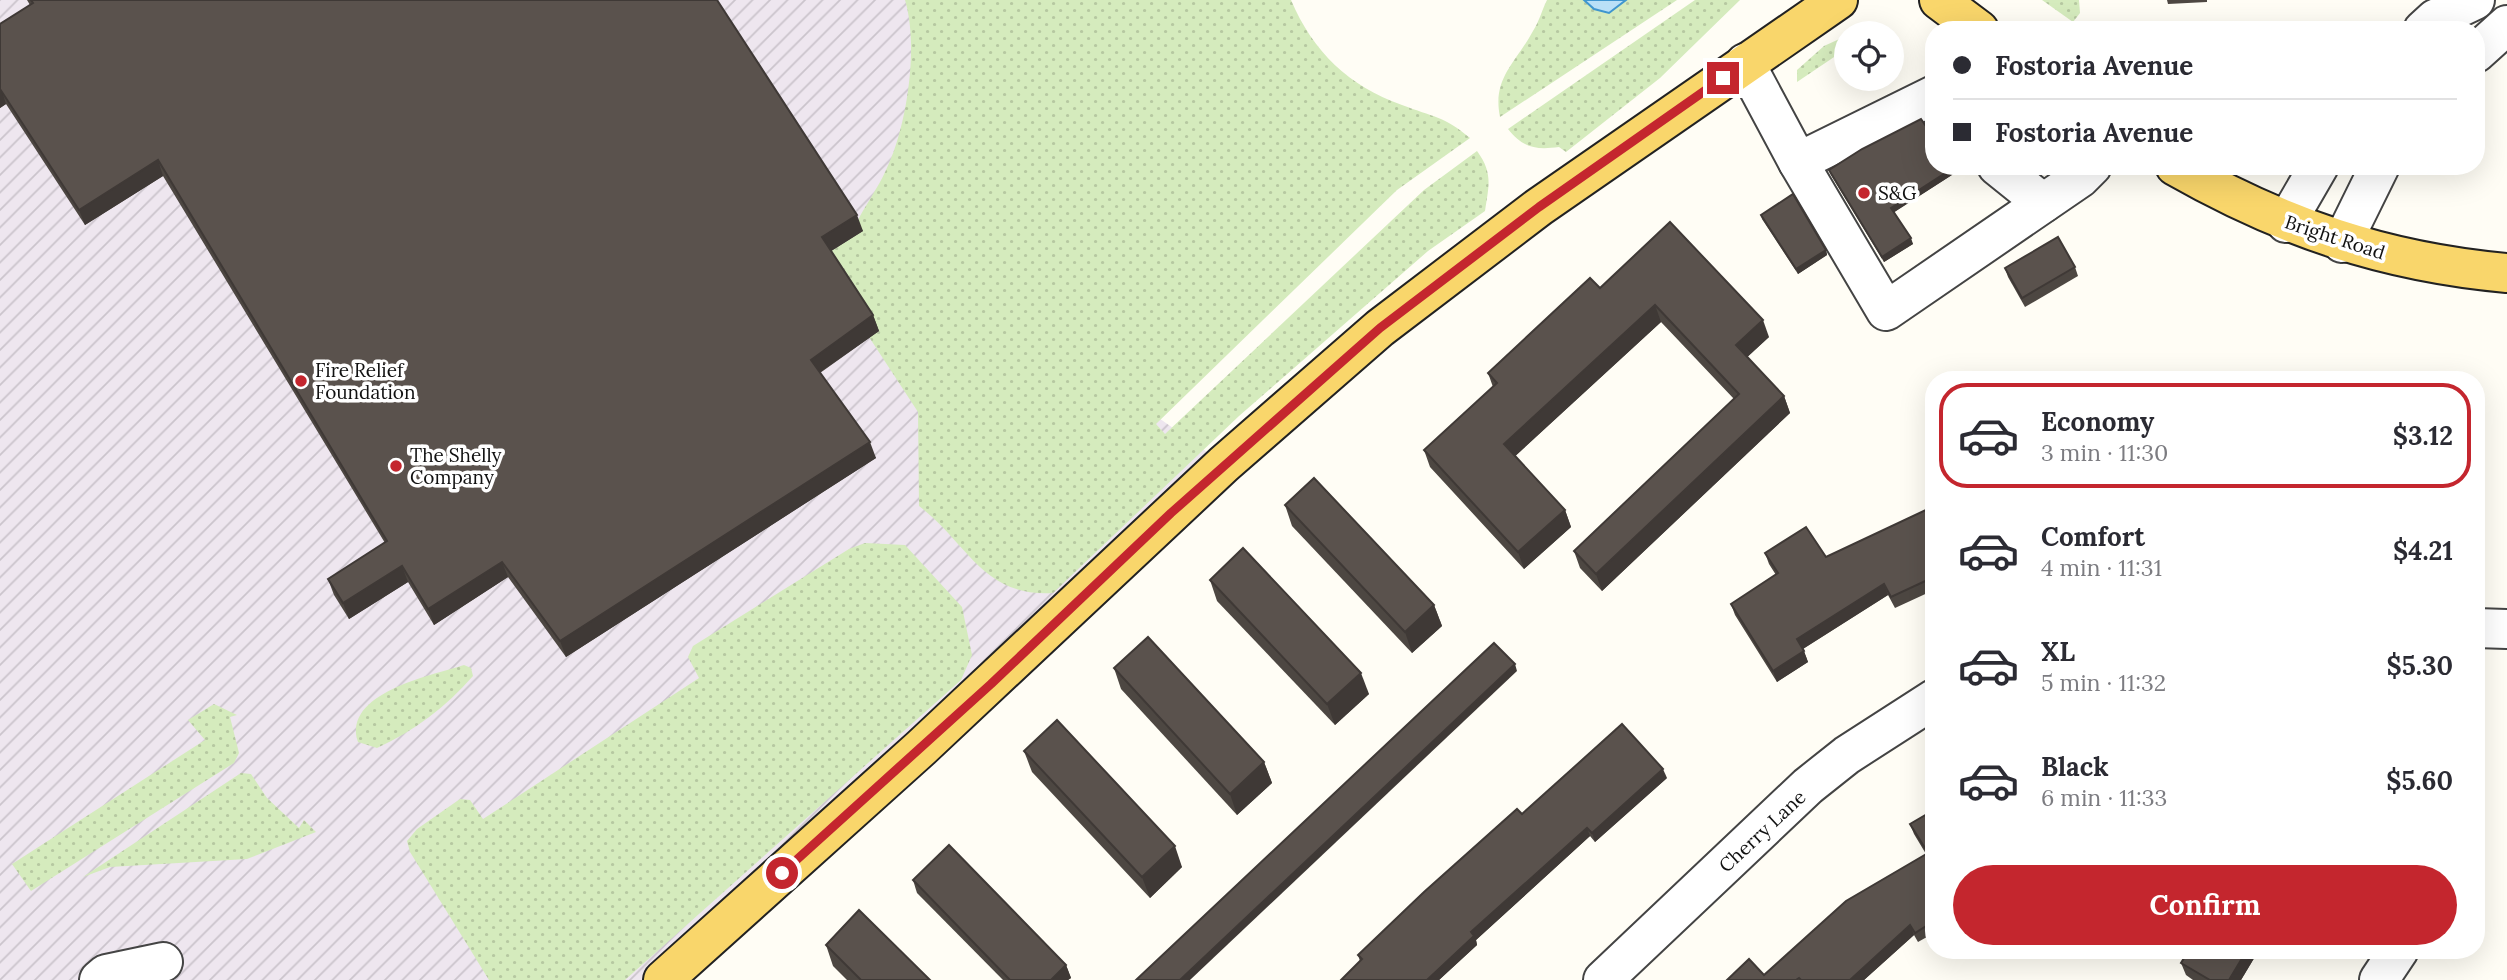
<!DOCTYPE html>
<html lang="en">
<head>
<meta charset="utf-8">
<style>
  body { margin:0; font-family:Lora,serif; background:#f2f2f3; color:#2b2b33; height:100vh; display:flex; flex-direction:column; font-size:26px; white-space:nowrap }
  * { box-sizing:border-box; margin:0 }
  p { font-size:23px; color:#7c7c81 }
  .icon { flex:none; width:38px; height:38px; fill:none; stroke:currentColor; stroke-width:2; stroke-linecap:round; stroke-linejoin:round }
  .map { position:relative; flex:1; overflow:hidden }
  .panel { position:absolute; left:1925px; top:371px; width:560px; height:588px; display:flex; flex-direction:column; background:#fff; border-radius:28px; box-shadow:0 7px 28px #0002 }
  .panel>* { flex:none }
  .guide { position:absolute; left:1925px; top:21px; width:560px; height:154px; border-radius:28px; box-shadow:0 7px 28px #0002; display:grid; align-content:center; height:154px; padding:0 28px; background:#fff }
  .buttons { position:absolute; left:1834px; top:21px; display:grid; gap:14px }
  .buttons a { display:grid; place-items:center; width:70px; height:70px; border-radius:50%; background:#fff; box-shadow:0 7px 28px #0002; font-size:35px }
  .end { position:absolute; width:32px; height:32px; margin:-16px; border:9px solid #c4262e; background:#fff; box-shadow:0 0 0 4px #fff }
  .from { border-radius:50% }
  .guide b { display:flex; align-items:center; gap:24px; height:66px; font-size:26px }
  .guide b+b { border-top:2px solid #e1e1e2 }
  .guide i { width:18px; height:18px; background:#2b2b33 }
  ul { padding:12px 0 0; list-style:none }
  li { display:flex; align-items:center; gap:21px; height:105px; margin:0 14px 10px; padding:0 14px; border:4px solid transparent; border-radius:28px }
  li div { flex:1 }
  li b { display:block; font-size:26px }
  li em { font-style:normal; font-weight:700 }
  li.active { border-color:#c4262e }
  li>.icon { width:63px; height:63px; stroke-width:1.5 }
  .primary-button { display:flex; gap:14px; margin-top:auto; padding:14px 28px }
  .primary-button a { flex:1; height:80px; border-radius:42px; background:#c4262e; color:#fff; font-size:28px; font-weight:700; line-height:80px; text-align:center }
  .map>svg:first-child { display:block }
  .industrial { fill:url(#industrial-furrows) }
  .grass { fill:url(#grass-dots) }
  .water { fill:#b9e0f7; stroke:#3f96cf; stroke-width:2 }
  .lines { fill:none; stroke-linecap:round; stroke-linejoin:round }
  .minor-casing { stroke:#444; stroke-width:42 }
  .major-casing { stroke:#222; stroke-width:42 }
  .minor { stroke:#fff; stroke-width:38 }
  .major { stroke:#f9d66b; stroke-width:38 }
  .wall { fill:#4d4742 }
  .shaded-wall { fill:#3f3936 }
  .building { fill:#5a524d; stroke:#3f3936; stroke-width:2 }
  .route { stroke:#c4262e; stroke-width:9 }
  .poi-dot { fill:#c4262e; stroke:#fff; stroke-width:2.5 }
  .labels { text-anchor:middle; stroke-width:7; stroke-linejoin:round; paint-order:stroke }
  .poi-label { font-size:19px; fill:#111; stroke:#fff; text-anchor:start }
  .street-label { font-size:19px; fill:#111; stroke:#fff }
</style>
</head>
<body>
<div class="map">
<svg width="2507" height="980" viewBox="0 0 2507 980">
  <defs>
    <pattern id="industrial-furrows" width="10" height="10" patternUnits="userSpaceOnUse" patternTransform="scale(1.75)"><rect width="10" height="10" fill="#eee6ef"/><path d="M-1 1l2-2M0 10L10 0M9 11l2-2" fill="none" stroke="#cbc4cc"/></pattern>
    <pattern id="grass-dots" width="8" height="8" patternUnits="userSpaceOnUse" patternTransform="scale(1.75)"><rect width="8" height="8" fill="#d5ebbd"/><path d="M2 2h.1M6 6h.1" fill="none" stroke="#b6c8a1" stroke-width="1.8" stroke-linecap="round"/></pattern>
  </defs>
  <rect width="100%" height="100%" fill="#fffdf5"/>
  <!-- industrial -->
  <polygon class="industrial" points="0,0 1156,0 1156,416 1224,464 678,980 0,980"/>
  <!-- grass -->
  <g class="grass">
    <path d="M905,0H1291C1313,52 1349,86 1402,105C1433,117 1444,116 1470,138L1397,190L1156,424L1165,434L1424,190L1477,151C1493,173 1489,185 1485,211L1428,251L1239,416L1053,593C982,597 968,543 919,506L918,412L869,337L879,331L828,253L862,231L857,222C866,204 878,188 886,170C907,127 919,46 905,0Z"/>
    <path d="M1547,0H1677L1500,117C1492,78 1516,63 1533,31C1539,22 1542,10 1547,0Z"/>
    <path d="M1695,0H1740L1660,78L1566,152L1559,147C1536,150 1523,148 1508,129Z"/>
    <polygon points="2042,0 2079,0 2080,13 2073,22"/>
    <polygon points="1846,36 1846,49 1797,82 1797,70 1824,46"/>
    <polygon points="865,543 905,545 962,607 972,655 961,680 625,980 489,980 410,852 407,841 417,829 460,799 470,800 483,819 699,678 688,657 693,646 849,549"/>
    <path d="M464,665L471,668L473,676C446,707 414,731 377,748L358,742C342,693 430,676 464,665Z"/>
    <polygon points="214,704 237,715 230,717 239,753 234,763 31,891 12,864 205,740 188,720"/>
    <polygon points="241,773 251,774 267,798 299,828 304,820 316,832 247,859 110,867 83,877"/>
  </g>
  <!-- water -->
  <polygon class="water" points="1584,0 1626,0 1609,13 1594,9"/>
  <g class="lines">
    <!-- minor casing -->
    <g class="minor-casing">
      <g id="minor">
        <polyline points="2423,30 2435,19 2475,0"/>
        <polyline points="2476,53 2507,25"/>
        <polyline points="1745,63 1798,162 1934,95"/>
        <polyline points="1798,162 1886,311 2080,178 2092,166"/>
        <polyline points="1997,166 2043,203"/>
        <polyline points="2286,223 2319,166"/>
        <polyline points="2342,243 2380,166"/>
        <polyline points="2476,628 2507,629"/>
        <polyline points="99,980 106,974 163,962"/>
        <polyline points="1603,980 1808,786 1847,755 1934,699"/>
        <polyline points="2379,980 2399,950"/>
      </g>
    </g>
    <!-- major casing -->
    <g class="major-casing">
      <g id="major">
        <polyline points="1939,0 1979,30"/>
        <path d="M2175,166C2282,227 2384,262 2507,273"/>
        <polyline points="663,980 921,748 1224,464 1380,328 1539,207 1838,0"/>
      </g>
    </g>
    <!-- minor -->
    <use href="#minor" class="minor"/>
    <!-- major -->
    <use href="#major" class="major"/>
  </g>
  <!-- wall -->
  <g class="wall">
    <polygon points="27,0 717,0 863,231 831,251 873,315 879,331 820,373 876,458 566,657 508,577 434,625 408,582 349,619 334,595 328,579 385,543 163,176 85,225 6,104 0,108 0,24 30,5"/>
    <polygon points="2167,0 2207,0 2207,2 2168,4"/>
    <polygon points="1829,170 1955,173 1894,212 1913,244 1884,262 1831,175"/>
    <polygon points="1761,215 1826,250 1827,255 1798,274 1762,219"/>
    <polygon points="2075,267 2078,276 2025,307 2008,277 2005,268"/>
    <polygon points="1600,288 1769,337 1747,357 1784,396 1790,413 1602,591 1580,568 1574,551 1734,399 1661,322 1515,456 1565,510 1571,527 1524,569 1430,467 1424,450 1493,387 1488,373"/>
    <polygon points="1285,505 1434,605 1442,626 1412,653 1292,526"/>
    <polygon points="1934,517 1934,590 1895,608 1888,595 1803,649 1808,662 1777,682 1735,615 1731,604 1776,575 1769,564 1765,553 1826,557"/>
    <polygon points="1210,580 1369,694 1335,725 1217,601"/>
    <polygon points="1114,668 1264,762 1272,783 1237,815 1121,689"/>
    <polygon points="1024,751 1182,867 1150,898 1032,772"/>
    <polygon points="1667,778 1595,842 1590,836 1476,940 1477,945 1439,980 1341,980 1360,961 1358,955 1522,814"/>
    <polygon points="1934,810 1934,933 1918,942 1914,935 1864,980 1727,980 1764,975 1926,854 1914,834 1910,824"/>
    <polygon points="913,880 1066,965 1071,978 1068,980 1003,980 917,893"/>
    <polygon points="826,945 930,980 847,980 833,966"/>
    <polygon points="2259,950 2241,980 2193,980 2186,975 2181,963"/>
  </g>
  <!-- shaded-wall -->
  <g class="shaded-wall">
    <polygon points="1,88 6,104 0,108 0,89"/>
    <polygon points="158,160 163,176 85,225 79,210"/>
    <polygon points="1953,168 1955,173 1893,213 1891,208"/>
    <polygon points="857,215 863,231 828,253 822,237"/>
    <polygon points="1911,238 1913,244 1884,262 1882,257"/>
    <polygon points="1826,250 1827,255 1798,274 1796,269"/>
    <polygon points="1655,305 1661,322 1510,461 1504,444"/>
    <polygon points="873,315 879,331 816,375 811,360"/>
    <polygon points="1763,320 1769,337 1742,362 1736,345"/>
    <polygon points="1784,396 1790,413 1602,591 1596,574"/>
    <polygon points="870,442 876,458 566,657 560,641"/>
    <polygon points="1565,510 1571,527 1524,569 1518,552"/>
    <polygon points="502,562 508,577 434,625 428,609"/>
    <polygon points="402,566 408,582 349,619 343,603"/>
    <polygon points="1884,584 1888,595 1801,650 1797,639"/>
    <polygon points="1434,605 1442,626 1412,653 1405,632"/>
    <polygon points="1804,651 1808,662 1777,682 1773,671"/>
    <polygon points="1515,664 1517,671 1190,980 1180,980"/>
    <polygon points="1361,673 1369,694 1335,725 1327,704"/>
    <polygon points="1264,762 1272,783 1237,815 1230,794"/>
    <polygon points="1663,769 1667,778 1595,842 1592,833"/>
    <polygon points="1587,828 1590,836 1476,940 1477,945 1439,980 1427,980 1471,932"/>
    <polygon points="1175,846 1182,867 1150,898 1142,877"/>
    <polygon points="1910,925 1914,935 1864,980 1850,980"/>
    <polygon points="2247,950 2259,950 2241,980 2229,980"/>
    <polygon points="1066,965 1071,978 1068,980 1051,980"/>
  </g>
  <!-- building -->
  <g class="building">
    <polygon points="31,0 717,0 857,215 822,237 873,315 811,360 870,442 560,641 502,562 428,609 402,566 343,603 328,579 387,541 158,160 79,210 0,89 0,24 33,3"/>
    <polygon points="1921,119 1934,138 1934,166 1952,166 1953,168 1891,208 1911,238 1882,257 1829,170 1862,149"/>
    <polygon points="1793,194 1826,250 1796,269 1761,215"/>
    <polygon points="1670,222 1763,320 1736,345 1784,396 1596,574 1574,551 1739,394 1655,305 1504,444 1565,510 1518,552 1424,450 1497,383 1488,373 1590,278 1600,288"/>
    <polygon points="2058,237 2075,267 2022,298 2005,268"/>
    <polygon points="1314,478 1434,605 1405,632 1285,505"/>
    <polygon points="1930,508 1934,517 1934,577 1891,597 1884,584 1797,639 1804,651 1773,671 1731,604 1778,573 1765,553 1806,527 1826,557"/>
    <polygon points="1243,548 1361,673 1327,704 1210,580"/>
    <polygon points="1148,637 1264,762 1230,794 1114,668"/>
    <polygon points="1494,643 1515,664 1180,980 1136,980"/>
    <polygon points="1057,720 1175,846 1142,877 1024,751"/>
    <polygon points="1622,724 1663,769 1592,833 1587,828 1471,932 1474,936 1427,980 1341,980 1362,959 1358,955 1424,892 1517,809 1522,814"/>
    <polygon points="1934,810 1934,921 1915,933 1910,925 1850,980 1801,980 1799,978 1796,980 1727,980 1749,959 1764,975 1846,901 1928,853 1910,824"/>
    <polygon points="949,845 1066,965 1051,980 1010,980 913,880"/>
    <polygon points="859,910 930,980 861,980 826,945"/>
    <polygon points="2189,950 2247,950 2229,980 2210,980 2181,963"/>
  </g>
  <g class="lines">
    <!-- route -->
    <polyline class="route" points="782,873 991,684 1171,513 1380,328 1539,207 1723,78"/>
  </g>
  <!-- markers -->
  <g class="poi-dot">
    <circle cx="1864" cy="193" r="7"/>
    <circle cx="301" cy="381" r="7"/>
    <circle cx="396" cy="466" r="7"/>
  </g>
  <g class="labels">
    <!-- poi labels -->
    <g class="poi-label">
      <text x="1878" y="200">S&amp;G</text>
      <text x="315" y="377">Fire Relief<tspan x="315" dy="22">Foundation</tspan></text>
      <text x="410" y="462">The Shelly<tspan x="410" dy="22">Company</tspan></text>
    </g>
    <!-- street labels -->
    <g class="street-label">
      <text transform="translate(2335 237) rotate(18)" y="7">Bright Road</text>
      <text transform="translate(1762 831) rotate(-43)" y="7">Cherry Lane</text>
    </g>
  </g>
</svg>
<div class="buttons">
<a><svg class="icon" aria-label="locate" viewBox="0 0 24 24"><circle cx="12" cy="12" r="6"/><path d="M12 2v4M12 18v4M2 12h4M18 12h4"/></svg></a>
</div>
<i class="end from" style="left:782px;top:873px"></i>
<i class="end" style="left:1723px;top:78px"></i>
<div class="guide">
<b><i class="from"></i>Fostoria Avenue</b>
<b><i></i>Fostoria Avenue</b>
</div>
<section class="panel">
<ul>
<li class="active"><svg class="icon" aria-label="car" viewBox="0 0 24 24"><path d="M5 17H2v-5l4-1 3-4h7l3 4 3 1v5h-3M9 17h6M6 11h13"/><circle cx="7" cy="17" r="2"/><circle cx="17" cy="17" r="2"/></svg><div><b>Economy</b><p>3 min · 11:30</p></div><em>$3.12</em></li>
<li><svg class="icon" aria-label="car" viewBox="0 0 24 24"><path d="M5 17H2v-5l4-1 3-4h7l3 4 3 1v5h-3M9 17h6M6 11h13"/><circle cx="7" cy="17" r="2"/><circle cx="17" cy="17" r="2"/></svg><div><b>Comfort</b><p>4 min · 11:31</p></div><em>$4.21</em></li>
<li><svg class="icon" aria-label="car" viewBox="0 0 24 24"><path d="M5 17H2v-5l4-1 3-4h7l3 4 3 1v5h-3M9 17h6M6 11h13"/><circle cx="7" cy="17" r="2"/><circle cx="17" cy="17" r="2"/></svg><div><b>XL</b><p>5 min · 11:32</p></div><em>$5.30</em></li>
<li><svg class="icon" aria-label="car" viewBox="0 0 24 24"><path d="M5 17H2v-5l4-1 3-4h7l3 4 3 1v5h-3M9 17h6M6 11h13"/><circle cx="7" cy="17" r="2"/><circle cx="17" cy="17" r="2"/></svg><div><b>Black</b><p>6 min · 11:33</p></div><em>$5.60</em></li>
</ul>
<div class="primary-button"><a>Confirm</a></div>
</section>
</div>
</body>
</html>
